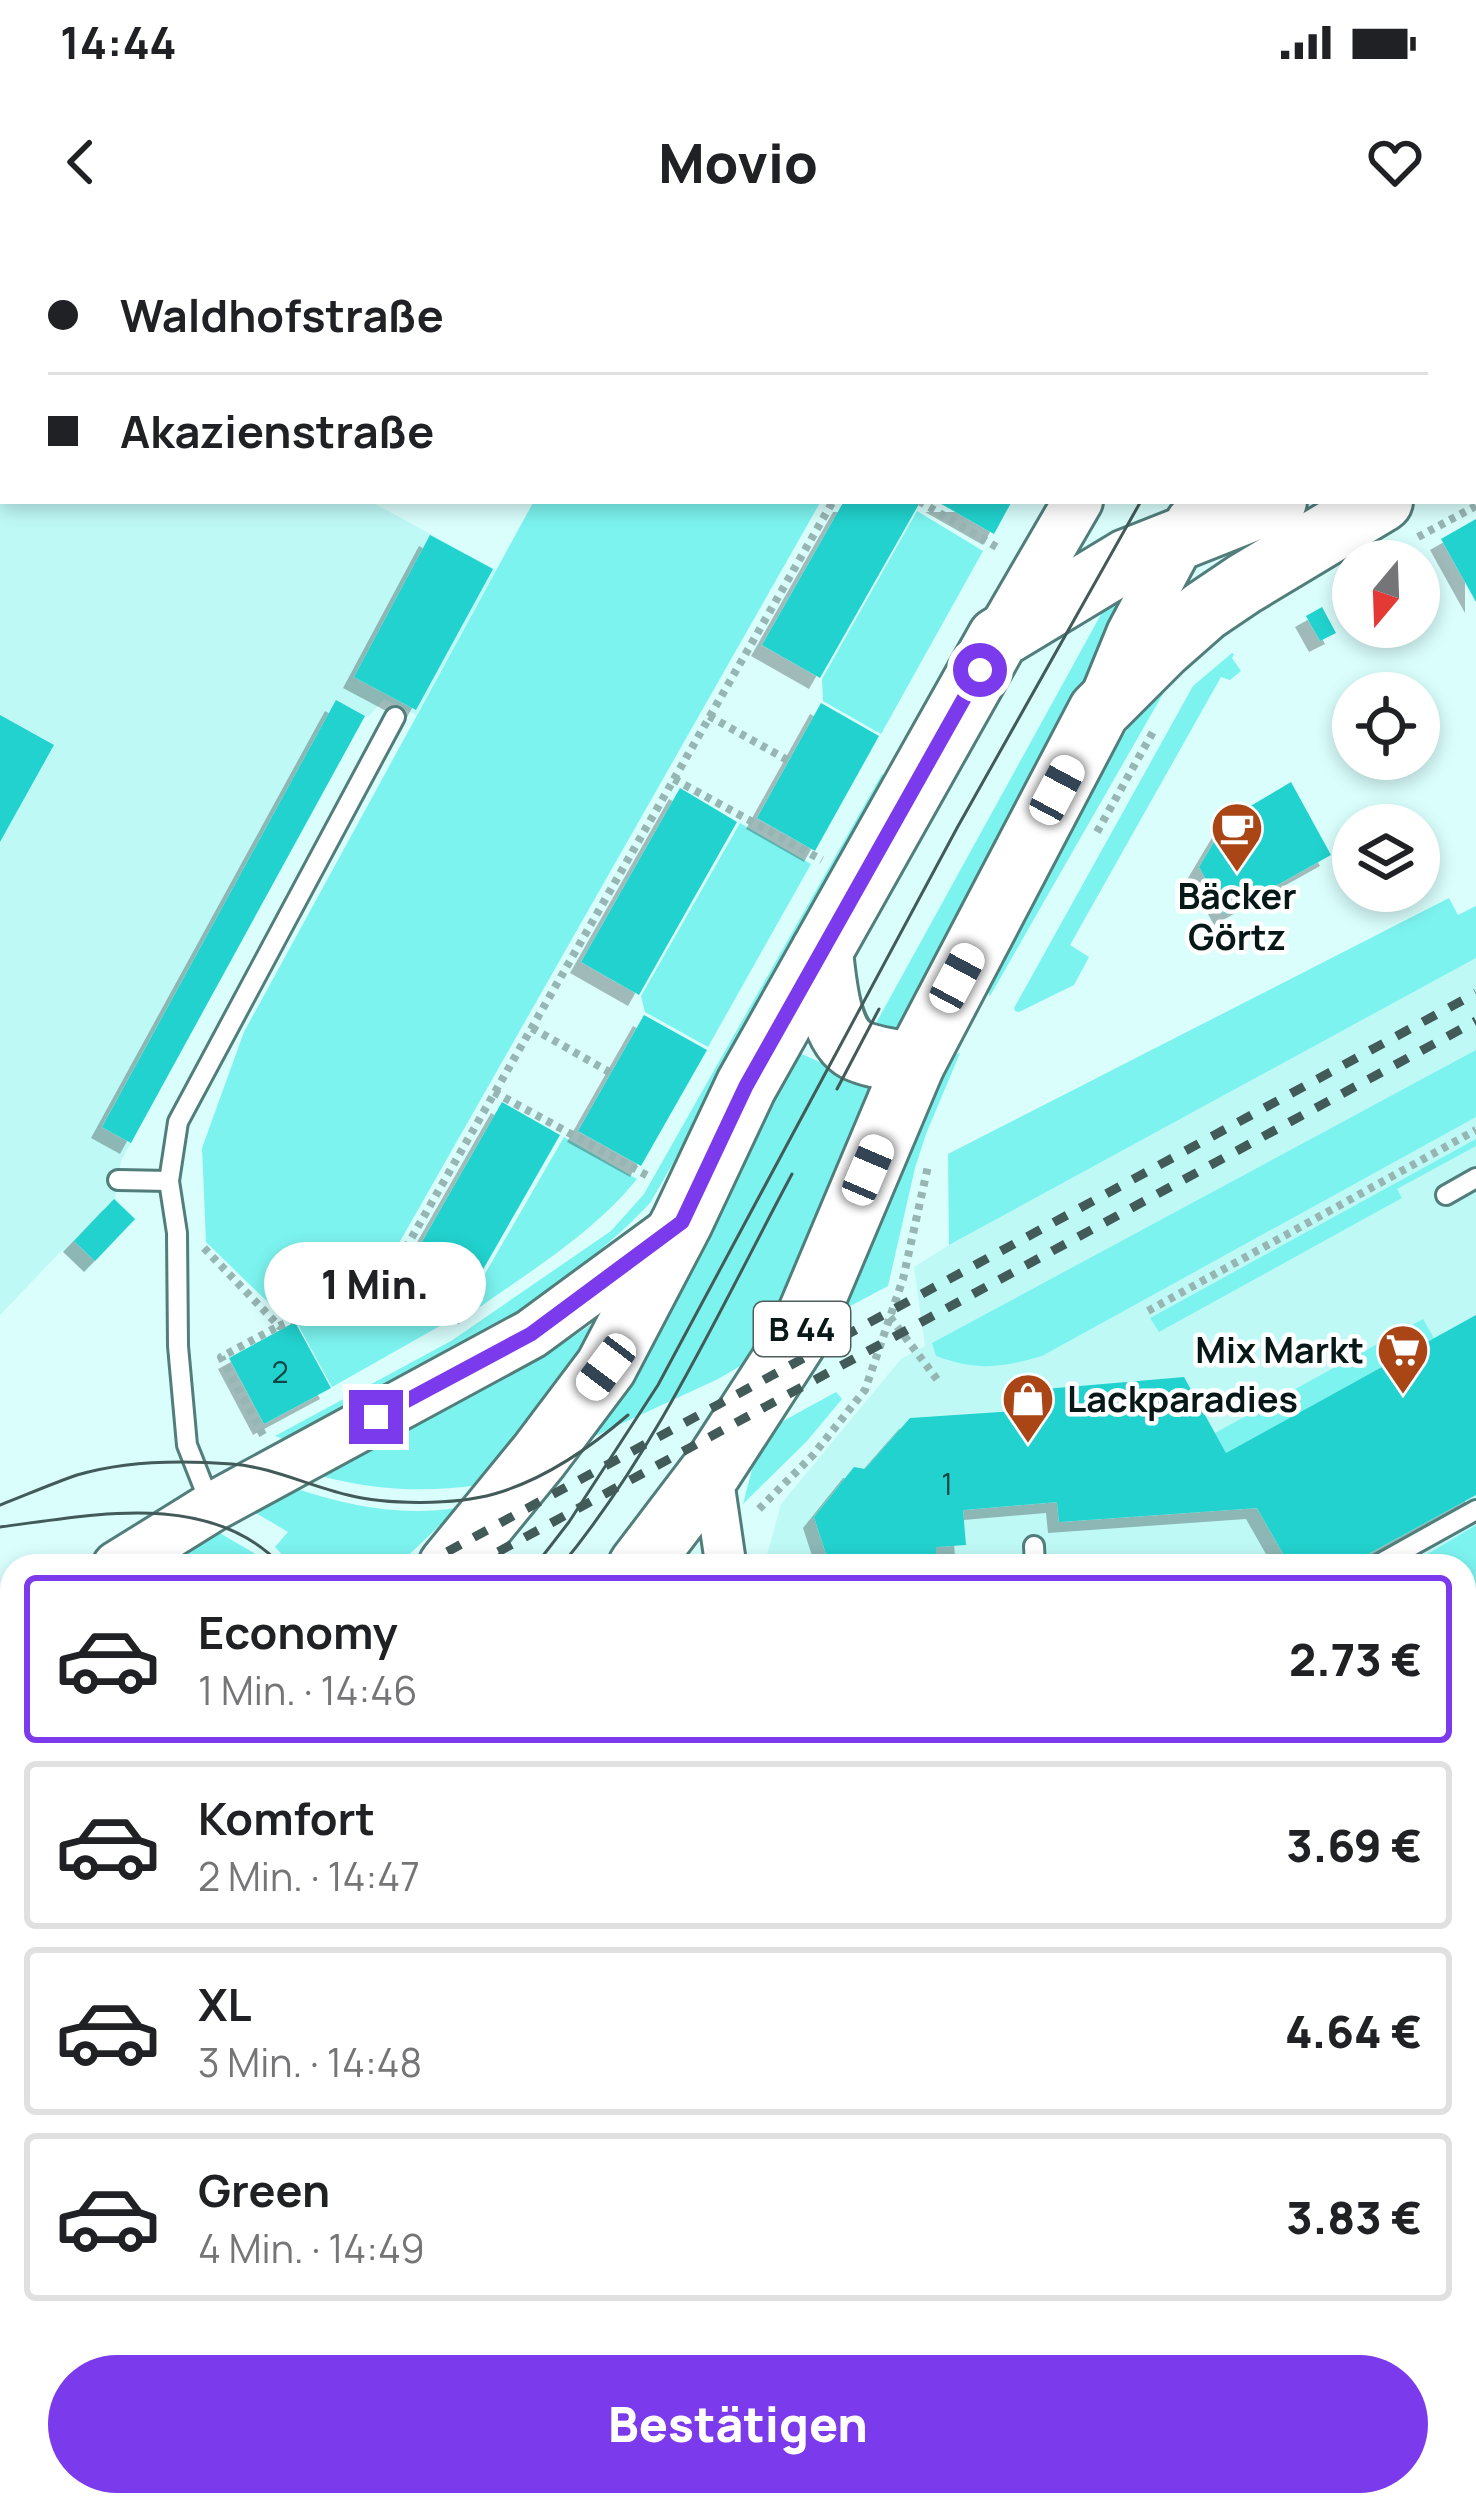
<!DOCTYPE html>
<html lang="de">
<head>
<meta charset="utf-8">
<style>
  body { margin:0; font-family:Manrope,sans-serif; background:#f6f6f6; color:#202124; height:100vh; display:flex; flex-direction:column; font-size:45px; white-space:nowrap }
  * { box-sizing:border-box; margin:0 }
  p { font-size:39px; color:#757577 }
  .icon { flex:none; width:66px; height:66px; fill:none; stroke:currentColor; stroke-width:2; stroke-linecap:round; stroke-linejoin:round }
  .map { position:relative; flex:1; overflow:hidden }
  .details { position:absolute; left:0px; top:1314px; width:1476px; height:963px; display:flex; flex-direction:column; background:#fff; border-radius:36px 36px 0 0; box-shadow:0 6px 18px #0003 }
  .details>* { flex:none }
  .banner { position:absolute; left:0px; top:0px; width:1476px; height:264px; box-shadow:0 6px 18px #0003; display:grid; align-content:center; height:264px; padding:0 48px; background:#fff }
  .needle { width:78px; rotate:199deg }
  .buttons { position:absolute; left:1332px; top:300px; display:grid; gap:24px }
  .buttons a { display:grid; place-items:center; width:108px; height:108px; border-radius:50%; background:#fff; box-shadow:0 6px 18px #0003; font-size:60px }
  .end { position:absolute; width:54px; height:54px; margin:-27px; border:15px solid #7c3aed; background:#fff; box-shadow:0 0 0 6px #fff }
  .from { border-radius:50% }
  .bubble { position:absolute; height:84px; border-radius:42px; background:#fff; box-shadow:0 6px 18px #0003; font-size:39px; font-weight:800; line-height:84px; text-align:center }
  .car { position:absolute; width:36px; height:72px; margin:-36px -18px; border-radius:15px; box-shadow:0 0 9px 3px #0007; background:linear-gradient(#fff 24%,#345 0 40%,#fff 0 76%,#345 0 86%,#fff 0) }
  .banner b { display:flex; align-items:center; gap:42px; height:114px; font-size:45px }
  .banner b+b { border-top:3px solid #e0e0e0 }
  .banner i { width:30px; height:30px; background:#202124 }
  ul { padding:21px 0 0; list-style:none }
  li { display:flex; align-items:center; gap:36px; height:168px; margin:0 24px 18px; padding:0 24px; border:6px solid #e0e0e0; border-radius:12px }
  li div { flex:1 }
  li b { display:block; font-size:45px }
  li em { font-style:normal; font-weight:800 }
  li.selected { border-color:#7c3aed }
  li>.icon { width:108px; height:108px; stroke-width:1.5 }
  .primary-button { display:flex; gap:24px; margin-top:auto; padding:24px 48px }
  .primary-button a { flex:1; height:138px; border-radius:72px; background:#7c3aed; color:#fff; font-size:48px; font-weight:800; line-height:138px; text-align:center }
  .status { display:flex; justify-content:space-between; align-items:center; height:84px; padding:0 60px; background:#fff; direction:ltr }
  .status svg { height:33px; fill:currentColor }
  header { display:flex; justify-content:space-between; align-items:center; height:156px; padding:0 48px; background:#fff; font-size:54px; font-weight:800 }
  .map>svg:first-child { display:block }
  .built { fill:#bff9f6 }
  .green { fill:#7cf3ef }
  .building { fill:#24d2ce; filter:url(#shadow) }
  .lines { fill:none; stroke-linecap:round; stroke-linejoin:round }
  .service-casing { stroke:#517d7b; stroke-width:24 }
  .minor-casing { stroke:#517d7b; stroke-width:45 }
  .tertiary-casing { stroke:#517d7b; stroke-width:54 }
  .primary-casing { stroke:#517d7b; stroke-width:66 }
  .path { stroke:#96b5b3; stroke-width:8; stroke-dasharray:6 6; stroke-linecap:butt }
  .service { stroke:#fff; stroke-width:18 }
  .minor { stroke:#fff; stroke-width:39 }
  .tertiary { stroke:#fff; stroke-width:48 }
  .primary { stroke:#fff; stroke-width:60 }
  .tram { stroke:#425a58; stroke-width:3 }
  .rail { stroke:#425a58; stroke-width:9; stroke-dasharray:15 15; stroke-linecap:butt }
  .route { stroke:#7c3aed; stroke-width:15 }
  .labels { text-anchor:middle; stroke-width:9; stroke-linejoin:round; paint-order:stroke }
  .number-label { font-size:30px; fill:#0e4645 }
  .shield { fill:#fff; stroke:#515d5d; stroke-width:3 }
  .shield-label { font-size:33px; font-weight:bold; fill:#061817 }
  .poi-label { font-size:36px; font-weight:bold; fill:#061817; stroke:#fff }
</style>
</head>
<body>
<div class="status"><b>14:44</b><svg viewBox="0 0 49 12"><path d="M0 12V9h3v3zM5 12V6h3v6zM10 12V3h3v9zM15 12V0h3v12zM26 1h20v11H26zM47 4h2v5h-2z"/></svg></div>
<header><svg class="icon" aria-label="back" viewBox="0 0 24 24"><path d="M15 5l-7 7 7 7"/></svg>Movio<svg class="icon" aria-label="heart" viewBox="0 0 24 24"><path d="M12 20l-8-8c-3-5 5-10 8-4 3-6 11-1 8 4z"/></svg></header>
<div class="map">
<svg width="1476" height="2275" viewBox="0 0 1476 2275">
  <defs>
    <filter id="shadow"><feDropShadow dx="-11" dy="11" stdDeviation="0" flood-color="#0004"/></filter>
  </defs>
  <rect width="100%" height="100%" fill="#d9fefc"/>
  <!-- built -->
  <g class="built">
    <polygon points="0,0 470,0 468,3 3,3 3,261 370,261 496,330 416,475 384,459 368,477 336,461 102,886 131,903 121,921 115,958 136,979 85,1032 62,1010 0,1075"/>
    <polygon points="1476,718 1476,2275 0,2275 0,1892 12,1886 12,2265 1464,2265 1464,1326 764,1326 781,1264 901,1119 925,1106 914,1027 949,1005"/>
  </g>
  <!-- green -->
  <g class="green">
    <polygon points="534,261 821,261 382,1033 282,1076 206,1002 202,908 244,792"/>
    <polygon points="917,271 983,311 881,494 823,461 822,439"/>
    <polygon points="1136,349 895,793 884,792 875,785 1110,358"/>
    <polygon points="1232,413 1234,414 1232,418 1241,431 1230,440 1221,437 1070,705 1089,717 1074,745 1019,772 1015,771 1014,768 1193,446"/>
    <polygon points="1168,436 1164,452 990,756 984,745 1116,507 1146,461"/>
    <path d="M882,534L894,541L650,963C550,1069 413,1131 286,1200L275,1196L451,1101L611,991L644,954Z"/>
    <polygon points="740,583 811,624 708,807 645,772 641,756"/>
    <polygon points="1449,658 1458,675 1476,666 1476,718 949,1005 948,914"/>
    <polygon points="793,810 873,846 759,1115 718,1139 567,1209"/>
    <path d="M1476,810V877L1042,1116C1001,1128 977,1131 936,1116L932,1103Z"/>
    <polygon points="960,813 926,894 915,928 888,1046 837,1073 948,817"/>
    <path d="M564,897L637,939C593,994 527,1033 470,1074L464,1070Z"/>
    <polygon points="1476,899 1476,906 1397,949 1402,958 1159,1092 1150,1078"/>
    <polygon points="389,1040 454,1078 332,1147 298,1085"/>
    <path d="M600,1079L602,1087L561,1144L478,1245C424,1253 374,1250 321,1236L545,1115Z"/>
    <polygon points="1423,1079 1434,1098 1226,1213 1215,1193"/>
    <polygon points="836,1152 842,1159 807,1201 743,1264 754,1222 767,1190"/>
    <path d="M297,1249C351,1267 402,1276 458,1268L397,1326H293L275,1307L288,1292L256,1273Z"/>
    <polygon points="1476,1285 1476,1347 1464,1356 1464,1326 1430,1326 1426,1315"/>
    <polygon points="218,1292 266,1320 271,1326 170,1326"/>
  </g>
  <!-- building -->
  <g class="building">
    <polygon points="844,261 913,261 919,264 820,438 762,405"/>
    <polygon points="936,261 1012,261 994,294"/>
    <polygon points="1476,279 1476,362 1441,299"/>
    <polygon points="430,295 493,329 416,470 354,437"/>
    <polygon points="1322,367 1336,393 1320,401 1306,376"/>
    <polygon points="336,460 365,476 131,903 102,887"/>
    <polygon points="821,463 879,496 815,611 757,578"/>
    <polygon points="0,475 54,505 0,602"/>
    <polygon points="1291,542 1331,615 1225,674 1199,627 1227,580"/>
    <polygon points="680,548 737,582 639,755 581,722"/>
    <polygon points="644,775 707,810 641,926 578,891"/>
    <polygon points="502,862 560,895 461,1068 403,1035"/>
    <polygon points="114,959 135,979 95,1021 74,1001"/>
    <polygon points="1476,1075 1476,1255 1370,1313 1377,1326 1290,1326 1257,1268 1059,1282 1057,1262 963,1270 966,1305 936,1307 936,1317 927,1326 830,1326 814,1277 854,1227 865,1229 910,1178 1046,1169 1045,1149 1184,1137 1226,1213"/>
    <polygon points="295,1082 331,1148 264,1184 229,1118"/>
    <polygon points="1476,1488 1476,1675 1464,1681 1464,1499"/>
    <polygon points="1476,1734 1476,1842 1464,1849 1464,1740"/>
    <polygon points="1476,1868 1476,2275 1198,2275 1211,2265 1464,2265 1464,1874"/>
    <polygon points="135,2265 320,2265 326,2275 141,2275"/>
    <polygon points="1022,2265 1054,2265 1062,2275 1010,2275"/>
  </g>
  <g class="lines">
    <!-- service casing -->
    <g class="service-casing">
      <g id="service">
        <polyline points="813,0 824,3"/>
        <polyline points="877,3 878,0"/>
        <polyline points="118,940 169,941"/>
        <polyline points="1446,955 1476,938"/>
        <polyline points="210,1263 187,1205 178,1106 177,993 169,941 178,882 395,477"/>
        <polyline points="1034,1306 1035,1326"/>
        <polyline points="1379,1324 1476,1270"/>
        <polyline points="1464,1861 1476,1854"/>
        <polyline points="352,2265 359,2275"/>
      </g>
    </g>
    <!-- minor casing -->
    <g class="minor-casing">
      <g id="minor">
        <polyline points="1117,0 1118,3"/>
        <polyline points="712,1230 726,1326"/>
        <polyline points="38,2275 43,2265"/>
      </g>
    </g>
    <!-- tertiary casing -->
    <g class="tertiary-casing">
      <g id="tertiary">
        <polyline points="1238,3 1240,0"/>
        <polyline points="1351,3 1353,0"/>
        <polyline points="999,397 1078,261"/>
        <polyline points="1106,455 1131,394 1191,281"/>
        <polyline points="117,1326 212,1267 531,1094 674,989"/>
        <polyline points="0,1399 12,1392"/>
        <polyline points="1464,1446 1476,1436"/>
        <polyline points="783,2275 794,2265"/>
      </g>
    </g>
    <!-- primary casing -->
    <g class="primary-casing">
      <g id="primary">
        <polyline points="1473,194 1476,192"/>
        <path d="M822,711C825,739 829,796 856,810C873,818 896,820 914,824"/>
        <polyline points="449,1326 539,1216 606,1127 682,982 746,846 998,398 1127,320 1276,261"/>
        <polyline points="639,1326 712,1230 800,1094 914,824 1099,471 1162,408 1204,371 1244,344 1382,261"/>
        <polyline points="0,1680 12,1674"/>
        <polyline points="0,1816 12,1810"/>
      </g>
    </g>
    <!-- path -->
    <g class="path">
      <polyline points="1178,3 1180,0"/>
      <polyline points="1473,116 1476,115"/>
      <polyline points="919,261 1000,309"/>
      <polyline points="1418,297 1476,266"/>
      <polyline points="709,476 789,521"/>
      <polyline points="674,539 822,620"/>
      <polyline points="1097,592 1154,490"/>
      <polyline points="532,788 611,833"/>
      <polyline points="494,852 648,936"/>
      <polyline points="204,1008 279,1086 388,1039"/>
      <polyline points="1148,1071 1476,890"/>
      <polyline points="890,1077 939,1142"/>
      <polyline points="461,1081 388,1039 833,261"/>
      <polyline points="263,1195 221,1117 279,1086"/>
      <polyline points="759,1269 813,1215 865,1150 903,1039 928,926"/>
      <polyline points="7,2111 12,2119"/>
    </g>
    <!-- service -->
    <use href="#service" class="service"/>
    <!-- minor -->
    <use href="#minor" class="minor"/>
    <!-- tertiary -->
    <use href="#tertiary" class="tertiary"/>
    <!-- primary -->
    <use href="#primary" class="primary"/>
    <!-- tram -->
    <g class="tram">
      <polyline points="1306,3 1308,0"/>
      <polyline points="837,849 879,769"/>
      <path d="M0,1265C26,1255 51,1244 77,1235C127,1220 181,1220 232,1224C272,1227 309,1246 348,1255C387,1265 455,1265 494,1254C543,1240 590,1208 628,1175"/>
      <path d="M0,1287C93,1275 210,1249 282,1326"/>
      <polyline points="535,1326 569,1282 658,1145 957,588 1141,261"/>
      <path d="M561,1326C656,1211 722,1065 792,934"/>
      <polyline points="0,1732 12,1726"/>
      <polyline points="0,1772 12,1765"/>
    </g>
    <!-- rail -->
    <g class="rail">
      <polyline points="421,1326 1476,753"/>
      <polyline points="472,1326 1476,781"/>
      <polyline points="1464,1377 1476,1367"/>
      <polyline points="0,1554 12,1548"/>
      <polyline points="0,1583 12,1576"/>
      <polyline points="701,2275 713,2265"/>
    </g>
  </g>
  <g class="lines">
    <!-- route -->
    <polyline class="route" points="376,1177 531,1094 682,982 746,846 980,430"/>
  </g>
  <!-- icons -->
  <defs>
    <g id="cafe-pin" transform="scale(2.7)"><path d="M0 17L-7.5 6A9.5 9.5 0 1 1 7.5 6Z" fill="#aa4515" stroke="#fff"/><path d="M-5.5-4.5H6V0H3Q3 3.5 0 3.5H-2.5Q-5.5 3.5-5.5 0ZM3-3.2v2h1.7v-2ZM-6 4.5H4V6H-6Z" fill="#fff"/></g>
    <g id="supermarket-pin" transform="scale(2.7)"><path d="M0 17L-7.5 6A9.5 9.5 0 1 1 7.5 6Z" fill="#aa4515" stroke="#fff"/><path d="M-6-5.5h2.5l.6 2H6L4.5 2H-2.5L-4.4-4H-6ZM-1.5 3.2a1.3 1.3 0 1 0 .1 0ZM3 3.2a1.3 1.3 0 1 0 .1 0Z" fill="#fff"/></g>
    <g id="shop-pin" transform="scale(2.7)"><path d="M0 17L-7.5 6A9.5 9.5 0 1 1 7.5 6Z" fill="#aa4515" stroke="#fff"/><path d="M-5-2.5h2.3a2.7 3.5 0 0 1 5.4 0H5L5.5 6h-11ZM-1.5-2.5h3a1.5 2.3 0 0 0-3 0Z" fill="#fff"/></g>
  </defs>
  <g fill-rule="evenodd">
    <use href="#cafe-pin" x="1237" y="588"/>
    <use href="#supermarket-pin" x="1403" y="1110"/>
    <use href="#shop-pin" x="1028" y="1159"/>
  </g>
  <g class="labels">
    <!-- number labels -->
    <g class="number-label">
      <text x="280" y="1143">2</text>
      <text x="947" y="1255">1</text>
    </g>
    <!-- shield labels -->
    <rect class="shield" x="754" y="1062" width="96" height="54" rx="9"/>
    <g class="shield-label">
      <text x="802" y="1101">B 44</text>
    </g>
    <!-- poi labels -->
    <g class="poi-label">
      <text x="1237" y="669">Bäcker<tspan x="1237" dy="41">Görtz</tspan></text>
      <text x="1364" y="1123" text-anchor="end">Mix Markt</text>
      <text x="1067" y="1172" text-anchor="start">Lackparadies</text>
    </g>
  </g>
</svg>
<div class="buttons">
<a><svg class="needle" viewBox="-14 -14 28 28"><path d="M0-13l5 13h-10z" fill="#e53935"/><path d="M0 13l5-13h-10z" fill="#757577"/></svg></a>
<a><svg class="icon" aria-label="locate" viewBox="0 0 24 24"><circle cx="12" cy="12" r="6"/><path d="M12 2v4M12 18v4M2 12h4M18 12h4"/></svg></a>
<a><svg class="icon" aria-label="layers" viewBox="0 0 24 24"><path d="M12 4l9 5-9 5-9-5zM3 14l9 5 9-5"/></svg></a>
</div>
<i class="end from" style="left:980px;top:430px"></i>
<i class="end" style="left:376px;top:1177px"></i>
<div class="bubble" style="left:264px;top:1002px;width:222px">1 Min.</div>
<i class="car" style="left:1057px;top:550px;rotate:28deg"></i>
<i class="car" style="left:957px;top:738px;rotate:28deg"></i>
<i class="car" style="left:868px;top:930px;rotate:23deg"></i>
<i class="car" style="left:606px;top:1127px;rotate:217deg"></i>
<div class="banner">
<b><i class="from"></i>Waldhofstraße</b>
<b><i></i>Akazienstraße</b>
</div>
<section class="details">
<ul>
<li class="selected"><svg class="icon" aria-label="car" viewBox="0 0 24 24"><path d="M5 17H2v-5l4-1 3-4h7l3 4 3 1v5h-3M9 17h6M6 11h13"/><circle cx="7" cy="17" r="2"/><circle cx="17" cy="17" r="2"/></svg><div><b>Economy</b><p>1 Min. · 14:46</p></div><em>2.73 €</em></li>
<li><svg class="icon" aria-label="car" viewBox="0 0 24 24"><path d="M5 17H2v-5l4-1 3-4h7l3 4 3 1v5h-3M9 17h6M6 11h13"/><circle cx="7" cy="17" r="2"/><circle cx="17" cy="17" r="2"/></svg><div><b>Komfort</b><p>2 Min. · 14:47</p></div><em>3.69 €</em></li>
<li><svg class="icon" aria-label="car" viewBox="0 0 24 24"><path d="M5 17H2v-5l4-1 3-4h7l3 4 3 1v5h-3M9 17h6M6 11h13"/><circle cx="7" cy="17" r="2"/><circle cx="17" cy="17" r="2"/></svg><div><b>XL</b><p>3 Min. · 14:48</p></div><em>4.64 €</em></li>
<li><svg class="icon" aria-label="car" viewBox="0 0 24 24"><path d="M5 17H2v-5l4-1 3-4h7l3 4 3 1v5h-3M9 17h6M6 11h13"/><circle cx="7" cy="17" r="2"/><circle cx="17" cy="17" r="2"/></svg><div><b>Green</b><p>4 Min. · 14:49</p></div><em>3.83 €</em></li>
</ul>
<div class="primary-button"><a>Bestätigen</a></div>
</section>
</div>
</body>
</html>
